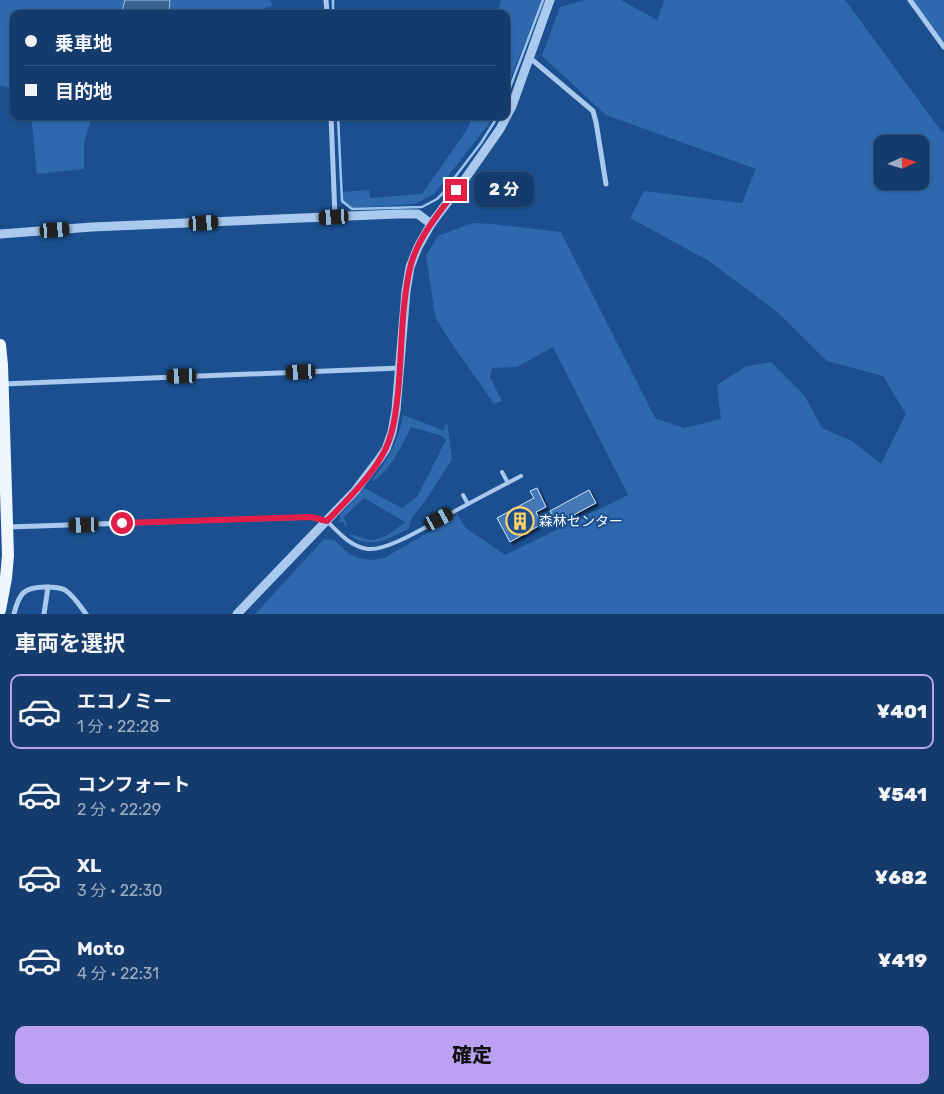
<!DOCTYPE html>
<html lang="ja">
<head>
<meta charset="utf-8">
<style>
  body { margin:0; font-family:Rubik,"Noto Sans JP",sans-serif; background:#214673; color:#f1f3f6; height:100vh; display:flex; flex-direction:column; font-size:19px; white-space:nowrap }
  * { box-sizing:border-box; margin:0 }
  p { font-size:16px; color:#9dadc1 }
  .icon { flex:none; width:28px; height:28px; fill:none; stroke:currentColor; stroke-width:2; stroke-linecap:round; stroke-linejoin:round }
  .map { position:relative; height:614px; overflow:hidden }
  .panel { display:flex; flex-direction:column; background:#143b6b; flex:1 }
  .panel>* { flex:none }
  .banner { position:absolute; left:10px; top:10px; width:500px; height:110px; border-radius:10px; box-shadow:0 1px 4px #0004,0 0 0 1px #33557e; display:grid; align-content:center; height:110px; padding:0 15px; background:#143b6b }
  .needle { width:32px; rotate:86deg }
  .buttons { position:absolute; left:874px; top:135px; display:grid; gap:10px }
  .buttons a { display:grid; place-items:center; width:55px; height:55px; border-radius:10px; background:#143b6b; box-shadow:0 1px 4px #0004,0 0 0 1px #33557e; font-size:25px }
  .end { position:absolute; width:22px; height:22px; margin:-11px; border:6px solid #e11d48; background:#fff; box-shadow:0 0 0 2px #fff }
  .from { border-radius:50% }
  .bubble { position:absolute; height:35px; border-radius:10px; background:#143b6b; box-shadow:0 1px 4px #0004,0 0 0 1px #33557e; font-size:16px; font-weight:800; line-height:35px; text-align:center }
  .car { position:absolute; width:15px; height:30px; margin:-15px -8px; border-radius:6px; box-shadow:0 0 4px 1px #0007; background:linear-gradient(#222 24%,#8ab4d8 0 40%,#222 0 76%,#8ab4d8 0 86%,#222 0) }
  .banner b { display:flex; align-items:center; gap:18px; height:48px; font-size:19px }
  .banner b+b { border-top:1px solid #33557e }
  .banner i { width:12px; height:12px; background:#f1f3f6 }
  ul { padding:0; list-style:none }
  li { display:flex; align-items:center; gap:15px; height:75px; margin:0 10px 8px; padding:0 5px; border:2px solid transparent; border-radius:10px }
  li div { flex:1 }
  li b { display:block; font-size:19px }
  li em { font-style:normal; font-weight:800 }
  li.on { border-color:#bca0f2 }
  li>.icon { width:45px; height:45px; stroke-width:1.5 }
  h2 { padding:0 15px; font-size:22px; line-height:60px }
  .button { display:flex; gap:10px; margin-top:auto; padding:10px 15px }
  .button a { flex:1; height:58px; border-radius:10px; background:#bca0f2; color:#111; font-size:20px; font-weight:800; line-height:58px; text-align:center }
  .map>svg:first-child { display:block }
  .green { fill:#2e69ad; fill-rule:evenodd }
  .water { fill:#3c6290; stroke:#9cc4f0 }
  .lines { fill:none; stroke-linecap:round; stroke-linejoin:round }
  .stream { stroke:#9cc4f0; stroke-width:2.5 }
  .building { fill:#4478b7; stroke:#cfe3fa; filter:url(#shadow) }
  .service { stroke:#a9c9ee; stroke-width:4 }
  .minor { stroke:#a9c9ee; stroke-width:5 }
  .tertiary { stroke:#a9c9ee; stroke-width:9 }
  .primary { stroke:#f0f6ff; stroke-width:12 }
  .route { stroke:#e11d48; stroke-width:6 }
  .labels { text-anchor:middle; stroke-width:4; stroke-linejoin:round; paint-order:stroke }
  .poi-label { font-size:14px; fill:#fff; stroke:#1b4f8f; text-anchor:start }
</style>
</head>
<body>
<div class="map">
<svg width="944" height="614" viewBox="0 0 944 614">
  <defs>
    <filter id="shadow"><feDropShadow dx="2.5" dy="2.5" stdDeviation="1" flood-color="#0009"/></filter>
  </defs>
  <rect width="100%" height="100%" fill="#1b4f8f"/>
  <!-- green -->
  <g class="green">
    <polygon points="0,0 125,0 122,11 127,14 14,14 14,90 0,85"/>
    <polygon points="170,0 270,0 273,6 247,14 168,14 169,11"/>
    <polygon points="501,0 542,0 506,90 506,14 497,14"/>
    <path d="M585,0H621L657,20L665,0H845L942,132L944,131V614H255L324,539L334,540L349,554L358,558L371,560L384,558L438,527L436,525L457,514L466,528L505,555L628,495L553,347L517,367L492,368L490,377L502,401L494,404L448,338L435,316L426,256L438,236L472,223L493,224L561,232L655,418L684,428L721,419L717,385L747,366L771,362L804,395L822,428L852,441L881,464L906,414L883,376L827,361L776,311L709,261L630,218L644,191L742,203L756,169L606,115L542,56L560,7ZM882,144H920V181H882Z"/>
    <polygon points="913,0 944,0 944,42"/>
    <polygon points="31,116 92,116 84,142 84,169 37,174"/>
    <polygon points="472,116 493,116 488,125 434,194 415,204 352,208 342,200 342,192 369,190 370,198 422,194 468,128"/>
    <path d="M403,415L435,427L443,431L447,422L452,459L426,500L413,516L408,529C388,539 371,550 349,535C355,534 359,537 365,539C381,543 394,531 405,522L364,498L344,517L347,526L346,527L343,521L339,523L340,515L364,488L402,508L417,497L446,440L442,436L411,427C401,447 392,468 373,481L372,480C388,461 399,439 403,415Z"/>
  </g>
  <!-- water -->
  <polygon class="water" points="125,0 170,0 169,11 168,14 127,14 122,11"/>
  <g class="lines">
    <!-- stream -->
    <g class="stream">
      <polyline points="333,0 333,14"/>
      <polyline points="506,98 543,0"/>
      <polyline points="338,116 342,201 352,209 422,207 437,199 442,194 481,143 498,116"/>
    </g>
  </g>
  <!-- building -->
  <g class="building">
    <polygon points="537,488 546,507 536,512 542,524 510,542 497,518 534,498 530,491"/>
    <polygon points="589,490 596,503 557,524 550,511"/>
  </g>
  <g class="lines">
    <!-- service -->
    <g class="service">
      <polyline points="502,472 508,483"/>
      <polyline points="463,495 468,504"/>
      <path d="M327,521C339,533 351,547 368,549C388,551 428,525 446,516C471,502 496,489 521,476"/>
    </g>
    <!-- minor -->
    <g class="minor">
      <polyline points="326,0 327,14"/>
      <polyline points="910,0 944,47"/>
      <polyline points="530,58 593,111 596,122 606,184"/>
      <polyline points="331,116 335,217"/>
      <polyline points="3,384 400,368"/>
      <polyline points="8,527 311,517 326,521"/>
      <path d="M14,614C19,593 24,587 46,587C52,587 59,587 65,590C74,596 80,606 86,614"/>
      <polyline points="44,614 48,587"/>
    </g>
    <!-- tertiary -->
    <g class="tertiary">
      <polyline points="0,234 92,227 397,214 418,214 431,224"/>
      <polyline points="237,614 355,491 380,458 386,449 392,432 396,410 406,291 410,267 418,247 431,224 465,179 500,129 512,106 550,0"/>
    </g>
    <!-- primary -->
    <polyline class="primary" points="0,345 2,365 8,555 6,578 0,610"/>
  </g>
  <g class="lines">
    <!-- route -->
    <path class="route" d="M122,523L311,517L327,521C347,500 374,474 386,448C394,430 396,411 398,392C402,352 401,308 410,268C417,238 438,215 456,190"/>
  </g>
  <!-- icons -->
  <defs>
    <g id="building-ring" transform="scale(1.4375)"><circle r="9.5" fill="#1b4f8f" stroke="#ffd166" stroke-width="1.5"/><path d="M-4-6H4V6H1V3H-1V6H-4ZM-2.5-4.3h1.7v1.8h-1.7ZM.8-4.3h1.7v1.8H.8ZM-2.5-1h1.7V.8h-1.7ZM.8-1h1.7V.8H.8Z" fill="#ffd166"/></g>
  </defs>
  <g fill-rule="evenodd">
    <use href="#building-ring" x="520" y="521"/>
  </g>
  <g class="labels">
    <!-- poi labels -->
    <g class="poi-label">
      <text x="539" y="526">森林センター</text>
    </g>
  </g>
</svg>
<div class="buttons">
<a><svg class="needle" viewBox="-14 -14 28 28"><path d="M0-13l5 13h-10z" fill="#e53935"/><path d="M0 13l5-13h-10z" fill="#9dadc1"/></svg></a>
</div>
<i class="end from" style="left:122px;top:523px"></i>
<i class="end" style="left:456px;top:190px"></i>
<div class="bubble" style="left:474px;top:172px;width:60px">2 分</div>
<i class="car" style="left:334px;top:217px;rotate:267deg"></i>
<i class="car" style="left:204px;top:223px;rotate:87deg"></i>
<i class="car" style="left:55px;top:230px;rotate:86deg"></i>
<i class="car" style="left:301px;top:372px;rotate:267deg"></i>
<i class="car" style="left:182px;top:376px;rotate:268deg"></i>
<i class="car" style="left:439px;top:519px;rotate:62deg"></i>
<i class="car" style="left:84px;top:525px;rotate:268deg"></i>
<div class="banner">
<b><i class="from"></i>乗車地</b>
<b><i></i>目的地</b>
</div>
</div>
<section class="panel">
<h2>車両を選択</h2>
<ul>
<li class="on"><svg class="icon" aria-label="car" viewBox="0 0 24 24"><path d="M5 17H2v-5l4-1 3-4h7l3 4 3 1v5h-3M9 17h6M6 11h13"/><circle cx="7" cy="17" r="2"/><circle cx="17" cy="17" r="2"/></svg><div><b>エコノミー</b><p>1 分 · 22:28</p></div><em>¥401</em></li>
<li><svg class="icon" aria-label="car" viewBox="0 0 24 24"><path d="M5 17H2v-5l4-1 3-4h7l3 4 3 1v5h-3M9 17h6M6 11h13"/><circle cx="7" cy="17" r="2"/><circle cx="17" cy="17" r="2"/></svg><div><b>コンフォート</b><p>2 分 · 22:29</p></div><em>¥541</em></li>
<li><svg class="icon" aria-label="car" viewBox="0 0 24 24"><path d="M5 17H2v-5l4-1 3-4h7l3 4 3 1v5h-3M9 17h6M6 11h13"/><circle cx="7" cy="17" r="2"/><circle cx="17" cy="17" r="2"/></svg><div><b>XL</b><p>3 分 · 22:30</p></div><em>¥682</em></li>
<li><svg class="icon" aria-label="car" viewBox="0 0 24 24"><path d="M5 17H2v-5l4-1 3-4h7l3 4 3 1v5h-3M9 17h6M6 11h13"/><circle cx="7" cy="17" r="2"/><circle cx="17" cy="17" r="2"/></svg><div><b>Moto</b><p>4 分 · 22:31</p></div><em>¥419</em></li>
</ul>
<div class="button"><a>確定</a></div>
</section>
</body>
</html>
